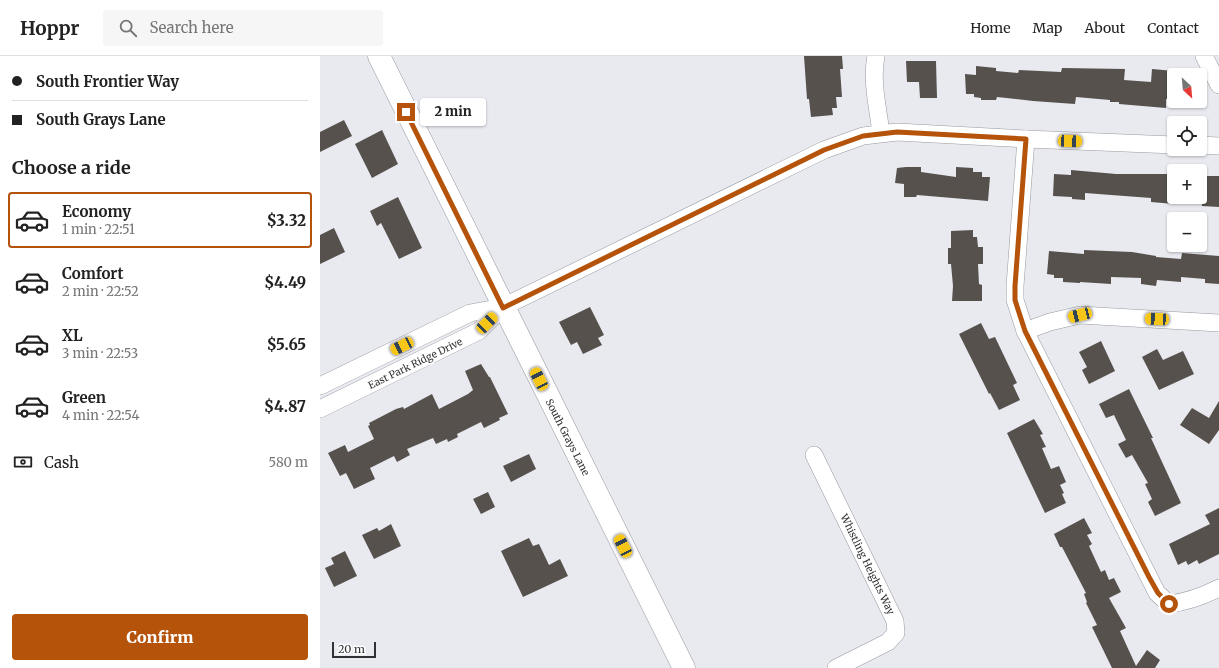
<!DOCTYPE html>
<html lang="en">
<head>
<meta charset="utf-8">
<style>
  body { margin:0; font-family:Merriweather,serif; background:#f6f6f6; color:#222; height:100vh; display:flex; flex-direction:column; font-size:15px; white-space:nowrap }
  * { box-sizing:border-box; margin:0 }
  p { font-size:13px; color:#767676 }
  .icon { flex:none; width:22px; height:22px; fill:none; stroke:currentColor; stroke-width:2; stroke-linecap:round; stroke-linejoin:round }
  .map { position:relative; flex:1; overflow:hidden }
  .drawer { display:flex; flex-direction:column; background:#fff; width:320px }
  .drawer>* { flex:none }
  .top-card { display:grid; align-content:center; height:88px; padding:0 12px; background:#fff }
  .needle { width:26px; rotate:154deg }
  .buttons { position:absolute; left:847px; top:12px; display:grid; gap:8px }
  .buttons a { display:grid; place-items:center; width:40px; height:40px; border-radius:4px; background:#fff; box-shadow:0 1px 3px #0004; font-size:20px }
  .scale { position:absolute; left:12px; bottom:10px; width:44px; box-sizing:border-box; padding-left:4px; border:2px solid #313235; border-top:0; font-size:11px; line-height:14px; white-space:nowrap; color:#313235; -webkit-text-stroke:3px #fff; paint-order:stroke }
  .end { position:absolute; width:18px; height:18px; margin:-9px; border:5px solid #b45309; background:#fff; box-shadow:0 0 0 2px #fff }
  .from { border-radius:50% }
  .bubble { position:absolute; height:28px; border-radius:4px; background:#fff; box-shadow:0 1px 3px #0004; font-size:13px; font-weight:800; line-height:28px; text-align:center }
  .car { position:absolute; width:12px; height:24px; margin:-12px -6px; border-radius:5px; box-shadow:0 0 3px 1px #0007; background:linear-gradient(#f5c518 24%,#345 0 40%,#f5c518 0 76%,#345 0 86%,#f5c518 0) }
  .top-card b { display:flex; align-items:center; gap:14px; height:38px; font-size:15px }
  .top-card b+b { border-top:1px solid #e0e0e0 }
  .top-card i { width:10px; height:10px; background:#222 }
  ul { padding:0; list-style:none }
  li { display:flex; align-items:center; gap:12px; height:56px; margin:0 8px 6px; padding:0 4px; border:2px solid transparent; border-radius:4px }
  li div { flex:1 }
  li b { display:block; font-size:15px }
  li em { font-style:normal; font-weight:800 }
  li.current { border-color:#b45309 }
  li>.icon { width:36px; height:36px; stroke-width:1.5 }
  h2 { padding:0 12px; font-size:18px; line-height:48px }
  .pay { display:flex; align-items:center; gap:10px; height:44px; padding:0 12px; font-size:15px }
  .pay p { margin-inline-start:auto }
  .cta { display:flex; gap:8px; margin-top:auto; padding:8px 12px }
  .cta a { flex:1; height:46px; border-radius:4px; background:#b45309; color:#fff; font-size:16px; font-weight:800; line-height:46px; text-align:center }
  header { display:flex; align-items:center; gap:24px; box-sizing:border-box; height:56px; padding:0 20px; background:#fff; border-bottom:1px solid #e0e0e0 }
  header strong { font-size:19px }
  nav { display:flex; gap:22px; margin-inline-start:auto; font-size:14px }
  .search { width:280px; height:36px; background:#f6f6f6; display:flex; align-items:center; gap:10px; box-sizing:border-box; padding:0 14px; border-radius:4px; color:#767676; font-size:15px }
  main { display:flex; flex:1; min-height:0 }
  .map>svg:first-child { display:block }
  .building { fill:#56514d }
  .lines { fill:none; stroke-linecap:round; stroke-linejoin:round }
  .street-casing { stroke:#989aa0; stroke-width:18 }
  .secondary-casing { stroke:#989aa0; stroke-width:23 }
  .street { stroke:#fff; stroke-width:17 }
  .secondary { stroke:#fff; stroke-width:22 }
  .route { stroke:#b45309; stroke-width:5 }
  .labels { text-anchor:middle; stroke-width:4; stroke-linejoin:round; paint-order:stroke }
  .street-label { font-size:10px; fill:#313235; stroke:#fff }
</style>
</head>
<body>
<header>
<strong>Hoppr</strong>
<div class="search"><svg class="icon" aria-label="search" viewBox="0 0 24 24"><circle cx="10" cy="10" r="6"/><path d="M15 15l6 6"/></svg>Search here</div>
<nav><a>Home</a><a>Map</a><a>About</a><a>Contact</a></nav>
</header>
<main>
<section class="drawer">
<div class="top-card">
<b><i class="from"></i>South Frontier Way</b>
<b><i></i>South Grays Lane</b>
</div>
<h2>Choose a ride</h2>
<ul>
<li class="current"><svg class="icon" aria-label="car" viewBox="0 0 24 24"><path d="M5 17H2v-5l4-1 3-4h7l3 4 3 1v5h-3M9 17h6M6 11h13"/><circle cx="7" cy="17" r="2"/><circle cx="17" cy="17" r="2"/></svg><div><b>Economy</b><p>1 min · 22:51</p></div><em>$3.32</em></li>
<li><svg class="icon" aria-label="car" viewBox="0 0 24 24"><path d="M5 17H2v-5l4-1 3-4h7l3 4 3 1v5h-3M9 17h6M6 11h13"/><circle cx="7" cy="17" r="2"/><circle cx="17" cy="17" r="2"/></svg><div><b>Comfort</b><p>2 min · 22:52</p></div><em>$4.49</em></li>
<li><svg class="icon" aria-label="car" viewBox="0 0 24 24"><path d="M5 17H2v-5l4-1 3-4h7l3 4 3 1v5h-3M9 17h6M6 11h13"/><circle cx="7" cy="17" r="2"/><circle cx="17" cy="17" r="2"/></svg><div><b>XL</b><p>3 min · 22:53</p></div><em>$5.65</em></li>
<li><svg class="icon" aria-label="car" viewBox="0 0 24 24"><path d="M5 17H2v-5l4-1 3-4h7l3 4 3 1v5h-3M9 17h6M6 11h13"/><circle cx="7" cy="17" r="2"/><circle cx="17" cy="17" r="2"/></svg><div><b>Green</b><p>4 min · 22:54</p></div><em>$4.87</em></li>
</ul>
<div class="pay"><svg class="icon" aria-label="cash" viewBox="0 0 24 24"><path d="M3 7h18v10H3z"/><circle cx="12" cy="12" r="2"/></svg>Cash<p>580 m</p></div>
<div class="cta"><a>Confirm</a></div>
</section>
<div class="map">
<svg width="899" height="612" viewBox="0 0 899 612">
  <rect width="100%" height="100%" fill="#e8eaf0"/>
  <!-- building -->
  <g class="building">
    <polygon points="484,0 522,0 523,13 520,13 522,41 516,41 517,52 512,52 513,59 491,61 489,43 487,43"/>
    <polygon points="586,5 616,5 617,42 600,42 599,26 587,26"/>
    <polygon points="656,10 676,12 676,15 698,17 699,14 741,16 742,12 805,13 804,24 831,26 832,13 854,15 854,44 846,43 846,52 799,48 799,46 790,46 790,44 756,41 755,48 713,45 677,41 676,44 661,44 661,42 654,41 654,38 646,38 645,18 656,19"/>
    <polygon points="24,64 32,80 0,96 0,76"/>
    <polygon points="62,74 78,108 52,122 35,88"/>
    <polygon points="586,111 601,111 601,116 636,121 636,111 653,112 653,116 662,116 662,121 670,121 668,145 597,139 596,141 584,141 584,128 575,127 577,112"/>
    <polygon points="751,114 796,118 848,118 848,125 854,126 854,148 831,146 831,142 765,137 765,144 752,143 752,141 733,140 734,118 751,119"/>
    <polygon points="885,120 899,120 899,151 882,150 882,133 884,134"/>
    <polygon points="78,141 102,192 79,203 61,167 57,170 50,155"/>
    <polygon points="14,172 25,196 0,208 0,179"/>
    <polygon points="653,174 653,181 657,181 658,191 663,191 663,208 658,208 659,228 662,229 662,245 632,245 633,230 631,208 628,208 628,192 631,192 631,175"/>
    <polygon points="764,194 812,196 836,200 836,201 861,203 862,197 899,200 899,228 885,227 885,223 861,221 861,226 837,224 836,230 821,228 821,222 791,221 791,228 760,226 760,227 743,226 743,222 734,222 734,219 727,218 729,195 764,198"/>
    <polygon points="270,251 284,279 278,282 282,289 263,298 257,286 251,289 239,266"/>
    <polygon points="661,267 669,283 675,281 697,327 693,329 700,344 679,354 670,337 669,338 639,278"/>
    <polygon points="781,285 795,315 769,328 762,314 767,311 759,296"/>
    <polygon points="837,293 843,304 863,295 874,318 839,334 822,301"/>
    <polygon points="161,308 169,321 170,321 188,358 179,362 180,364 164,372 161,366 137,378 138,381 128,386 127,383 116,388 113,382 87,393 90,399 77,406 74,400 50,412 55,423 34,433 26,417 20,420 8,397 25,389 28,396 54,383 48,370 50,369 49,367 76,353 83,351 84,353 112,338 119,353 148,338 153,334 145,315"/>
    <polygon points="809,333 833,382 831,382 861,447 835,460 828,446 832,443 825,428 828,427 812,399 806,402 798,388 806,384 794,359 786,362 779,348"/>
    <polygon points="899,345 899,374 889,388 860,369 872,352 889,362"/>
    <polygon points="714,363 723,378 720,379 726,391 722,392 731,413 739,410 746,426 740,429 744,437 742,438 746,447 725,457 687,377"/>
    <polygon points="209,398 216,413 191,426 183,410"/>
    <polygon points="168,436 175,451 161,458 153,443"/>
    <polygon points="899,452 899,498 879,508 877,504 868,509 866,505 858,509 849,488 890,468 885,459"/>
    <polygon points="764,462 772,477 767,479 772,488 769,490 781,516 785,514 789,524 794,522 801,536 789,542 806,572 800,575 816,610 827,594 840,604 835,612 792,612 772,571 777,569 766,547 767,546 764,538 766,537 742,491 740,491 734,478"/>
    <polygon points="71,468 81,490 54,503 42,479 57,472 59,475"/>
    <polygon points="209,482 213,490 219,488 229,509 240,503 248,520 203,541 181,495"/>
    <polygon points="25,495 37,520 14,531 5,512 14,508 11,502"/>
  </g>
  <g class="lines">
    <!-- street casing -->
    <g class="street-casing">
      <g id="street">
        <path d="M556,0C551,25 558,52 561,77"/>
        <polyline points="884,0 899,29"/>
        <path d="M706,83L695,230V244L705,275L837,537L849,548C867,546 883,540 899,532"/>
        <polyline points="880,89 899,90"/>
        <polyline points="705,275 730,266 760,259 899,267"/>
        <polyline points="0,330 150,257 183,251 504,94 543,80 577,76 706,83 854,89"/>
        <polyline points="0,353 159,275 183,251"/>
        <polyline points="494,399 575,565 576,577 568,586 516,612"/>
      </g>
    </g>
    <!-- secondary casing -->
    <g class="secondary-casing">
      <polyline id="secondary" points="59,0 364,612"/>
    </g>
    <!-- street -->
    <use href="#street" class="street"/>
    <!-- secondary -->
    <use href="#secondary" class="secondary"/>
  </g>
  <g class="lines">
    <!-- route -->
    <polyline class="route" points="86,56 183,252 504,94 543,80 577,76 706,83 695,230 695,244 705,275 829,521 838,537 849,548"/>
  </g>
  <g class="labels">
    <!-- street labels -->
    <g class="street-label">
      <text transform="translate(95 307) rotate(-26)" y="4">East Park Ridge Drive</text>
      <text transform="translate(248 381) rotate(63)" y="4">South Grays Lane</text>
      <text transform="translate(548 508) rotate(64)" y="4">Whistling Heights Way</text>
    </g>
  </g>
</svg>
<div class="buttons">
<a><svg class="needle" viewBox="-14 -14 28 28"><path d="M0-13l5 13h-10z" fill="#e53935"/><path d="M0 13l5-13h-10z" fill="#767676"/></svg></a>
<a><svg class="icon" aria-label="locate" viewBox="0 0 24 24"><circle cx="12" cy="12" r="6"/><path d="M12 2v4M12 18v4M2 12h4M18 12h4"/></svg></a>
<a>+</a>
<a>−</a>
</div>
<div class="scale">20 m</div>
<i class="end from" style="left:849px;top:548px"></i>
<i class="end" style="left:86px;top:56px"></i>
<div class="bubble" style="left:100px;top:42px;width:66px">2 min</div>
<i class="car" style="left:750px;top:85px;rotate:92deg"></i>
<i class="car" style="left:760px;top:259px;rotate:256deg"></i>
<i class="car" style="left:837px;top:263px;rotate:273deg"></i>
<i class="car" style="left:167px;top:267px;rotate:45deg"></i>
<i class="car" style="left:82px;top:290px;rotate:244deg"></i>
<i class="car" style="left:219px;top:323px;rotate:333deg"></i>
<i class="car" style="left:303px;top:490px;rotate:333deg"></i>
</div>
</main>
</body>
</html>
